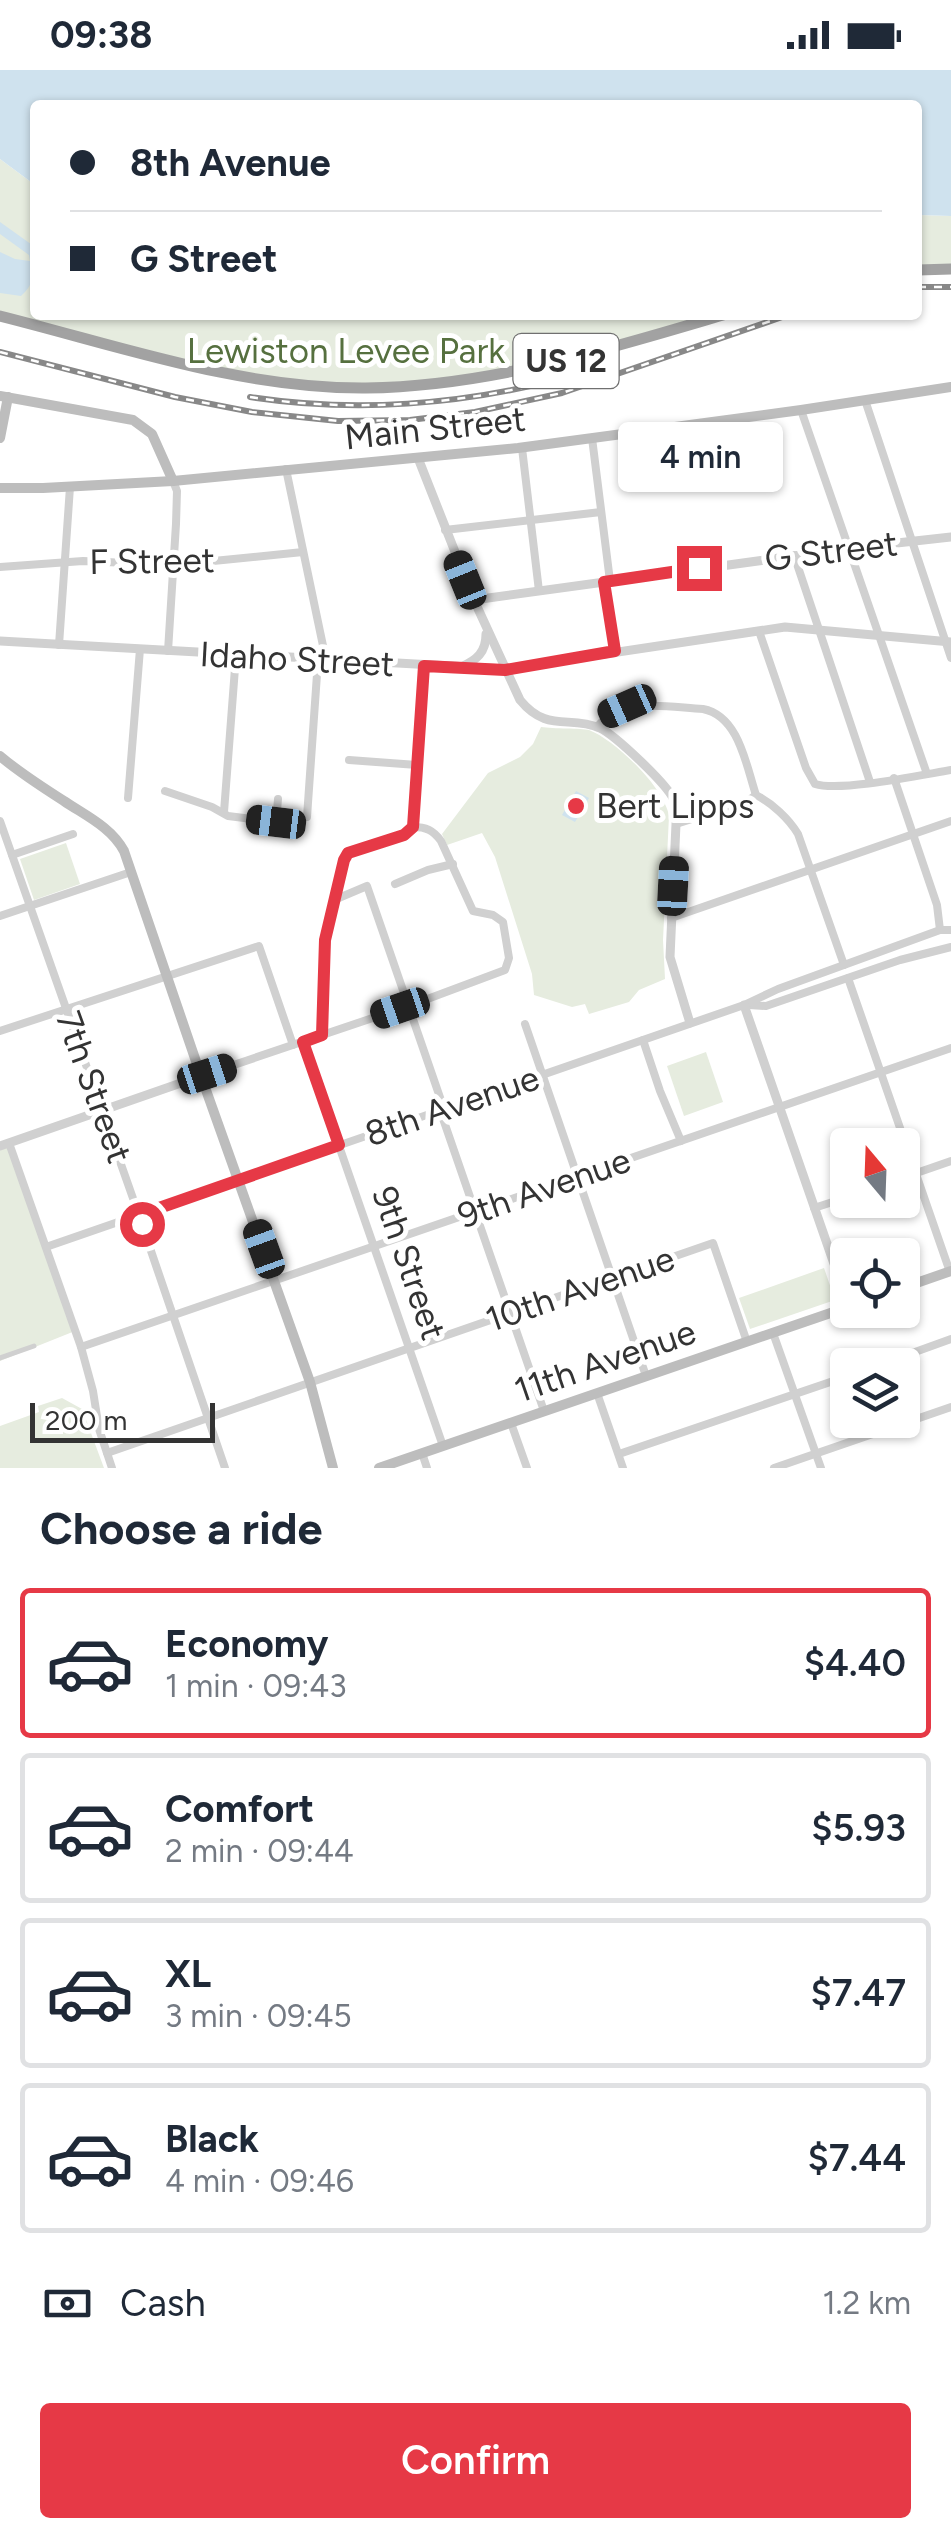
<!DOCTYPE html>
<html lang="en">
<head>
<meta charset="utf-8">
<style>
  body { margin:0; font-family:Figtree,sans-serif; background:#f6f6f7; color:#1f2937; height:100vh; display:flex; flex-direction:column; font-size:38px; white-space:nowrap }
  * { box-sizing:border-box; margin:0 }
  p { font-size:32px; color:#747a83 }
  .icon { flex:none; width:55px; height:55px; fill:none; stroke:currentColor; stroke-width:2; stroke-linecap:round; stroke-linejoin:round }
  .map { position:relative; height:1398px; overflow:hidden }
  .side { display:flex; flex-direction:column; background:#fff; flex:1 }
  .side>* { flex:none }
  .top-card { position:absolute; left:30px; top:30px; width:892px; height:220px; border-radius:10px; box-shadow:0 2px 8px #0004; display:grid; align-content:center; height:220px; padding:0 40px; background:#fff }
  .needle { width:65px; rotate:341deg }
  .controls { position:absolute; left:830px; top:1058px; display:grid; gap:20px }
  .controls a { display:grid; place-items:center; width:90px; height:90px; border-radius:10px; background:#fff; box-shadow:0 2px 8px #0004; font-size:50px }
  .scale { position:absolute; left:30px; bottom:25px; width:185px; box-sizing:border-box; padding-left:10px; border:5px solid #333; border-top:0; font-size:28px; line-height:35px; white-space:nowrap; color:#333; -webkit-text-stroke:8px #fff; paint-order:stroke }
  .end { position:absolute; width:45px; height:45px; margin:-22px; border:12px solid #e63946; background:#fff; box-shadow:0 0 0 5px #fff }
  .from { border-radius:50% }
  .bubble { position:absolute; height:70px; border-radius:10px; background:#fff; box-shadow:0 2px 8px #0004; font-size:32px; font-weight:600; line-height:70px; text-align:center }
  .car { position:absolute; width:30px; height:60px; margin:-30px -15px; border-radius:12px; box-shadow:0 0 8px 2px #0007; background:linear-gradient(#222 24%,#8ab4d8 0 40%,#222 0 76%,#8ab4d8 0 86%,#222 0) }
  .top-card b { display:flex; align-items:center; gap:35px; height:95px; font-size:38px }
  .top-card b+b { border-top:2px solid #e0e1e3 }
  .top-card i { width:25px; height:25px; background:#1f2937 }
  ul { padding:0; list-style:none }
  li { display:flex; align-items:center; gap:30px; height:150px; margin:0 20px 15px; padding:0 20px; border:5px solid #e0e1e3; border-radius:10px }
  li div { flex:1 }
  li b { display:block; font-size:38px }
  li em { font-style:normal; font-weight:600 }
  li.on { border-color:#e63946 }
  li>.icon { width:90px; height:90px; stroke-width:1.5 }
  h2 { padding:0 40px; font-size:45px; line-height:120px }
  .pay { display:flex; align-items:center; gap:25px; height:110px; padding:0 40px; font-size:38px }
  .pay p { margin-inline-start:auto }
  .cta { display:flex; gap:20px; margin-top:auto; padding:20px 40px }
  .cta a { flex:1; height:115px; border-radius:10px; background:#e63946; color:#fff; font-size:40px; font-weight:600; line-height:115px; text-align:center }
  .status { display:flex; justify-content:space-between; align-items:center; height:70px; padding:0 50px; background:#fff; direction:ltr }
  .status svg { height:28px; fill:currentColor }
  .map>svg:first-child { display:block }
  .green { fill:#e6ecdf }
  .water { fill:#cfe2ee }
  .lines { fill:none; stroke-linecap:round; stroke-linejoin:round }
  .pedestrian { stroke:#d0d0d0; stroke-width:5 }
  .minor { stroke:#d0d0d0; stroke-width:8 }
  .tertiary { stroke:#d0d0d0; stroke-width:9 }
  .secondary { stroke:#bdbdbd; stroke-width:10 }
  .trunk { stroke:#a2a2a2; stroke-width:11 }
  .rail-casing { stroke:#888; stroke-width:6 }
  .rail { stroke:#fff; stroke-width:2.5; stroke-dasharray:8; stroke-linecap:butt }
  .route { stroke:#e63946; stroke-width:12 }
  .poi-dot { fill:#e63946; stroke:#fff; stroke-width:4 }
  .labels { text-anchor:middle; stroke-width:10; stroke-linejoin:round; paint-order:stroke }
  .shield { fill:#fff; stroke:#707070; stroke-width:2.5 }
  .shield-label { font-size:32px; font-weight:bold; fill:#333 }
  .park-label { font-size:35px; fill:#56703f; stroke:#fff }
  .street-label { font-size:35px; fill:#333; stroke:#fff }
  .poi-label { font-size:35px; fill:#333; stroke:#fff; text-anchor:start }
</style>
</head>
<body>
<div class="status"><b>09:38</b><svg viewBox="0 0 49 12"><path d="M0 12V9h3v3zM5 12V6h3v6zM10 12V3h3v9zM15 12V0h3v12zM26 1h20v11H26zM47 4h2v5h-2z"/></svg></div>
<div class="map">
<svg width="951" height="1398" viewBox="0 0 951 1398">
  <rect width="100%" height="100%" fill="#fff"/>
  <!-- green -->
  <g class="green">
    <polygon points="0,89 35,115 35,245 723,245 454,313 287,313 0,246"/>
    <polygon points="918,145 951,146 951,199 918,200"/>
    <path d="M541,657C553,659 582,658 589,660C615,670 665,718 669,746L663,870L665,909L639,920L629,932L589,944L585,934L572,937L534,925L532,904L495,787L482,763L447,775L442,764L488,703L520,687L533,674Z"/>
    <polygon points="66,773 80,814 34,830 20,789"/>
    <polygon points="706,982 723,1032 684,1046 667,996"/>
    <polygon points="9,1073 75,1261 0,1291 0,1076"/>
    <polygon points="824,1198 835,1230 750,1259 739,1228"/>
    <polygon points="62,1328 82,1339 104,1398 0,1398 0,1356 39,1342 38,1336"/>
  </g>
  <!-- water -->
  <g class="water">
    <polygon points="0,0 951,0 951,146 918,145 918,35 35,35 35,115 0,89"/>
    <path d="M0,152L35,177C35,197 37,212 21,226L0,223V182L15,189L30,191L29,185L0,164Z"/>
    <polygon points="576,721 589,728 575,752 562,745"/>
  </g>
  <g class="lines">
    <!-- pedestrian -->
    <polyline class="pedestrian" points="0,1288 34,1276"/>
    <!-- minor -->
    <g class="minor">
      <polyline points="865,330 951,588"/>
      <polyline points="801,340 927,704"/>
      <polyline points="592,368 610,511"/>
      <polyline points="522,378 539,521"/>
      <polyline points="286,399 326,590"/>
      <polyline points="445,460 601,442"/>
      <polyline points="794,485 870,712"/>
      <polyline points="0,497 83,491 173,495 303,482"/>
      <polyline points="604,512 615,581"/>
      <path d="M759,561L806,698L815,714C840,722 921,705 951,700"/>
      <polyline points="59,575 70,417"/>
      <polyline points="168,581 176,454 177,421 173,411"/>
      <path d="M597,657C622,626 667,637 703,639C739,646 746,695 756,725C772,733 789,749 798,764L844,895"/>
      <polyline points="349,690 417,695"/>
      <polyline points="894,708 937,835 940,860"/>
      <polyline points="165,721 212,737 228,746 276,752 278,729"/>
      <polyline points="128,728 140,579"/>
      <polyline points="224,742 236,585"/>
      <polyline points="307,747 318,590"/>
      <polyline points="0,751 135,1134 225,1398"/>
      <polyline points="676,754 746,732 756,725"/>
      <polyline points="12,785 73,764"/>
      <polyline points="395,814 428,800 453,794"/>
      <polyline points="334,830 367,816 444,1039"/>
      <polyline points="0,846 131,802"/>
      <polyline points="671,848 951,751"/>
      <polyline points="848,908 950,1202"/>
      <polyline points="749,935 766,936 900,890 951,877"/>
      <polyline points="525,954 646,1306"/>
      <polyline points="0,961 259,876 293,975"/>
      <polyline points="322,965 325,870 345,790 349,783 404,765 413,757 424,596"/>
      <polyline points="643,970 660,1021 681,1071"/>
      <polyline points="303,972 443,1376"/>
      <path d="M201,1006L414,934L505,900L509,888L503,852L493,845L473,841L441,771C433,760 426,757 413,757"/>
      <polyline points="440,1040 544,1341"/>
      <polyline points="9,1073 81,1277 93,1321 99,1359 112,1398"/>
      <polyline points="902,1108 951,1091"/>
      <polyline points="814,1138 848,1127"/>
      <polyline points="46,1177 744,935 778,919 940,860 951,860"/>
      <polyline points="773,1263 821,1398"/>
      <polyline points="81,1277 951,978"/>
      <polyline points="879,1295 951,1269"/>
      <polyline points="597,1323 623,1398"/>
      <polyline points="511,1353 527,1398"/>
      <polyline points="107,1383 713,1173 747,1272"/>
      <polyline points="422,1383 427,1398"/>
      <polyline points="619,1384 848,1306"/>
      <polyline points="774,1398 951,1337"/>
    </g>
    <!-- tertiary -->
    <g class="tertiary">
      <path d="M418,388L474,530L520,630C547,663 569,645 600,658C616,666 667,714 674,730C677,738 676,746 676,754L670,887L690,953"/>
      <polyline points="474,530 852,478 951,467"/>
      <polyline points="0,571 505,599 785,557 951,572"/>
      <path d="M461,597C477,590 486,582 486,564"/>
      <polyline points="744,935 848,1234"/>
      <polyline points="0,1076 201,1006"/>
    </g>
    <!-- secondary -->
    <g class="secondary">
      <polyline points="0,326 133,350 152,364 173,411"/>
      <polyline points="0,368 8,327"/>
      <polyline points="0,418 43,418 173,411 518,378 801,340 951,317"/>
      <path d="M0,686C20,703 42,717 64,731C86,746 111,757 124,781L201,1006L310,1312L333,1398"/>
      <polyline points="902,1218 951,1201"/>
      <polyline points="379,1398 848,1237"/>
    </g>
    <!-- trunk -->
    <g class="trunk">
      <polyline points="918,200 951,199"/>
      <path d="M0,246C120,276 241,319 366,318C491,316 604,280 723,245"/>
    </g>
    <!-- rail casing -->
    <g class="rail-casing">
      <g id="rail">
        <polyline points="918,217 951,217"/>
        <polyline points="0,282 175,327 252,342 338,351 410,350 475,342 562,323 788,245"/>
        <path d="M250,327C354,343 462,335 563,308"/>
      </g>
    </g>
    <!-- rail -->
    <use href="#rail" class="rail"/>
  </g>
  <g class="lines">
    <!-- route -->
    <polyline class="route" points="142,1154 139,1145 339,1075 303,972 322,965 325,870 344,790 348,783 404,765 413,757 424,596 505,600 615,581 604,512 699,498"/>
  </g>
  <!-- markers -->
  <circle class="poi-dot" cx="576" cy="736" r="10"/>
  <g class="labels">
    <!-- shield labels -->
    <rect class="shield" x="513.5" y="264" width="105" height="54" rx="8"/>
    <g class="shield-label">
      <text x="566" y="302">US 12</text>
    </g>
    <!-- park labels -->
    <g class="park-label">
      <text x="346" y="293">Lewiston Levee Park</text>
    </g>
    <!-- street labels -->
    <g class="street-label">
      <text transform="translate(435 358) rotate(-6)" y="12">Main Street</text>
      <text transform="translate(831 481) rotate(-7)" y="12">G Street</text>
      <text transform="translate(152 491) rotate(-1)" y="12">F Street</text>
      <text transform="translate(297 589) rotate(3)" y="12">Idaho Street</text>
      <text transform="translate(94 1017) rotate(70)" y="12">7th Street</text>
      <text transform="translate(452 1036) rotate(-19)" y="12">8th Avenue</text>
      <text transform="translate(544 1118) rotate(-19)" y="12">9th Avenue</text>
      <text transform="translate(409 1193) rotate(71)" y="12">9th Street</text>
      <text transform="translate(580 1219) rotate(-19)" y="12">10th Avenue</text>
      <text transform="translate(605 1291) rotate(-19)" y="12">11th Avenue</text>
    </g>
    <!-- poi labels -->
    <g class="poi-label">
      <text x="596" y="748">Bert Lipps</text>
    </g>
  </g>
</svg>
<div class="controls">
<a><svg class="needle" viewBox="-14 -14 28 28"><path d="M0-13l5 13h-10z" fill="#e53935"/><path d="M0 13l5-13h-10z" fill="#747a83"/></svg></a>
<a><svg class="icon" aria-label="locate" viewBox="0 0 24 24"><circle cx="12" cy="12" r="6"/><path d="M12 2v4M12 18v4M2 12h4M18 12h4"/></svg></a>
<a><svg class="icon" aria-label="layers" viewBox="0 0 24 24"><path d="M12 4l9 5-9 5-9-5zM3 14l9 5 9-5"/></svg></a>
</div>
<div class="scale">200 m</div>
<i class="end from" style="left:142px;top:1154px"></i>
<i class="end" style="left:699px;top:498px"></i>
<div class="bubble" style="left:618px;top:352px;width:165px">4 min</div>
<i class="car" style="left:465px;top:510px;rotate:338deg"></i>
<i class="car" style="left:627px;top:636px;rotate:246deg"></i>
<i class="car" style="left:276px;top:752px;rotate:277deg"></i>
<i class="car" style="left:673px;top:816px;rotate:3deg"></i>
<i class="car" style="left:400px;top:938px;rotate:251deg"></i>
<i class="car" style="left:207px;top:1004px;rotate:72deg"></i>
<i class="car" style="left:264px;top:1179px;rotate:340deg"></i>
<div class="top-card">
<b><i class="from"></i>8th Avenue</b>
<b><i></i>G Street</b>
</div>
</div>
<section class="side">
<h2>Choose a ride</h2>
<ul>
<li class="on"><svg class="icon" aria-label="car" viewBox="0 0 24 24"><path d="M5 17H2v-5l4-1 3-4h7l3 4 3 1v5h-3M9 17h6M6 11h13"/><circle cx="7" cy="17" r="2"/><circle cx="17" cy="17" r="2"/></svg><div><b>Economy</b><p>1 min · 09:43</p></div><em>$4.40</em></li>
<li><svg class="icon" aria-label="car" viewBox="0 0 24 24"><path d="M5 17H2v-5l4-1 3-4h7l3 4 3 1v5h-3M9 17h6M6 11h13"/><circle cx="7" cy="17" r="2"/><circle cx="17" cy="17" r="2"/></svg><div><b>Comfort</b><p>2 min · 09:44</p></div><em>$5.93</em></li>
<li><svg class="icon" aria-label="car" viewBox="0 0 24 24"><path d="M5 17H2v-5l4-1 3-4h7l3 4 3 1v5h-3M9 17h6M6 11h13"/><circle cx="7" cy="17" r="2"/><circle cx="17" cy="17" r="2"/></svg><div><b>XL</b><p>3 min · 09:45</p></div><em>$7.47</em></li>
<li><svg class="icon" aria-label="car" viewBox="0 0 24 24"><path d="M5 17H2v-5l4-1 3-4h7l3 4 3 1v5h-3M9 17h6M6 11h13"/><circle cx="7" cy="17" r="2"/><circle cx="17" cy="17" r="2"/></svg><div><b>Black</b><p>4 min · 09:46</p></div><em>$7.44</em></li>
</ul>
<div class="pay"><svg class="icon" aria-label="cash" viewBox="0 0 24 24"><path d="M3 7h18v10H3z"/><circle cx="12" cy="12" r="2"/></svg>Cash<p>1.2 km</p></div>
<div class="cta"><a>Confirm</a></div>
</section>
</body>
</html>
